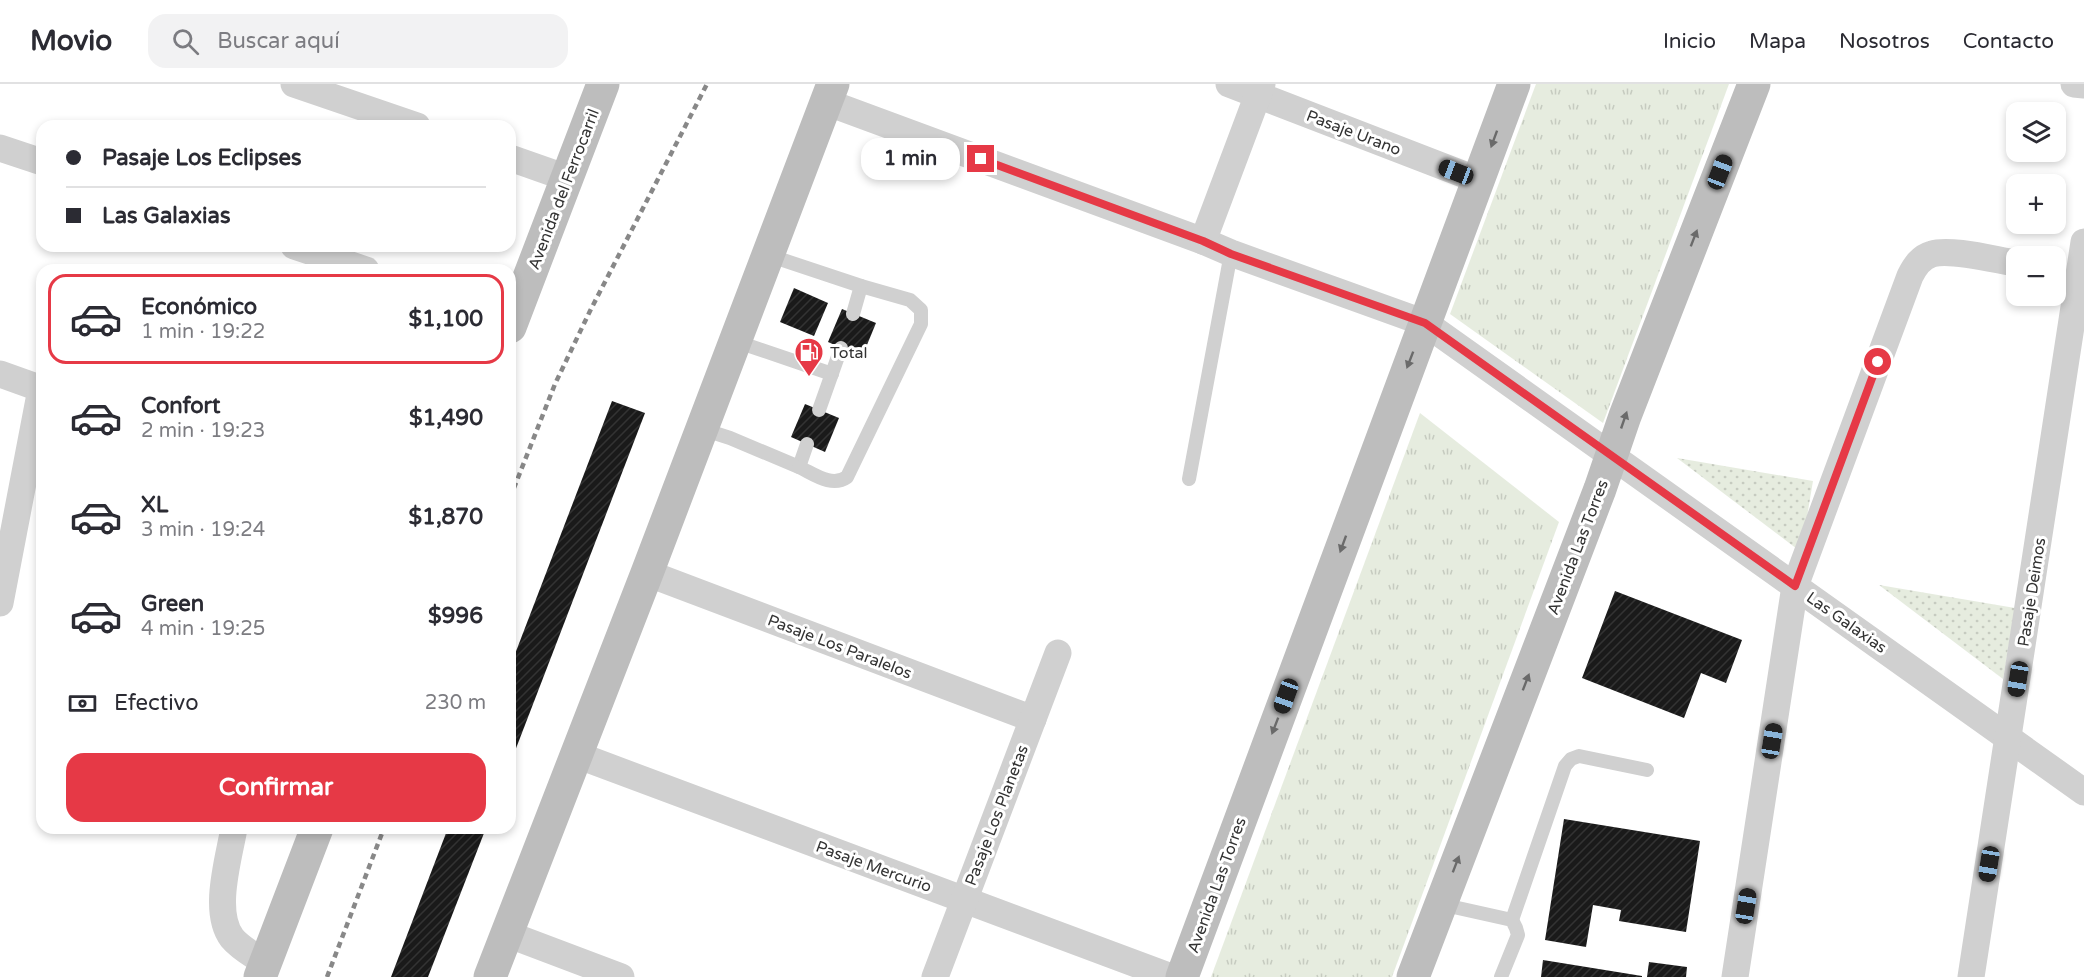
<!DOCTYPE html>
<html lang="es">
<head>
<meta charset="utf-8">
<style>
  body { margin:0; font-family:"Varela Round",sans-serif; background:#f2f2f3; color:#2b2b33; height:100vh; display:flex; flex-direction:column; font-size:22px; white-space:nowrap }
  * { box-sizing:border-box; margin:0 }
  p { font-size:20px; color:#7c7c81 }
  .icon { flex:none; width:33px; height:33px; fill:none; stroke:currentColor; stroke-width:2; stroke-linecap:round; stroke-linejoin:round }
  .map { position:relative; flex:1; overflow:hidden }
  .details { position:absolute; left:36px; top:180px; width:480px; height:570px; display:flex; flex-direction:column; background:#fff; border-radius:18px; box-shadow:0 3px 9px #0003 }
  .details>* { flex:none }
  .hud { position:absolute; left:36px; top:36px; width:480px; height:132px; border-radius:18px; box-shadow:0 3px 9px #0003; display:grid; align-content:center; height:132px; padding:0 30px; background:#fff }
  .tools { position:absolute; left:2006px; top:18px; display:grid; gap:12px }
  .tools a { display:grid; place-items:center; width:60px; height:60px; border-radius:12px; background:#fff; box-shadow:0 3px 9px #0003; font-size:30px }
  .end { position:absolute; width:27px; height:27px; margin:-14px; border:8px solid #e63946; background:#fff; box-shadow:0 0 0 3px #fff }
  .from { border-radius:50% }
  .bubble { position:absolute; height:42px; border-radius:18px; background:#fff; box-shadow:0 3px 9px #0003; font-size:20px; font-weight:700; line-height:42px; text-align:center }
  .car { position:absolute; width:18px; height:36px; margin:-18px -9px; border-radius:8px; box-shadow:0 0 4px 2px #0007; background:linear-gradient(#222 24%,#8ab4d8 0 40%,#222 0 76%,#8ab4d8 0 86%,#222 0) }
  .hud b { display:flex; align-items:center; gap:21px; height:57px; font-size:22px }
  .hud b+b { border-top:2px solid #e1e1e2 }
  .hud i { width:15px; height:15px; background:#2b2b33 }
  ul { padding:10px 0 0; list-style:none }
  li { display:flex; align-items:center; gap:18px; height:90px; margin:0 12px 9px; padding:0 18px; border:3px solid transparent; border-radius:18px }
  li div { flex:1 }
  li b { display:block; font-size:22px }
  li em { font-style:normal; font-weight:700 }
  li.current { border-color:#e63946 }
  li>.icon { width:54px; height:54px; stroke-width:1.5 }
  .pay { display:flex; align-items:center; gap:15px; height:66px; padding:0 30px; font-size:22px }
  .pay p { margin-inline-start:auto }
  .action { display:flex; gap:12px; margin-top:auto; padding:12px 30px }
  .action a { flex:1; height:69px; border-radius:18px; background:#e63946; color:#fff; font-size:24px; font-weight:700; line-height:69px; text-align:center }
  header { display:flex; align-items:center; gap:36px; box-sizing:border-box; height:84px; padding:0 30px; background:#fff; border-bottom:2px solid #e1e1e2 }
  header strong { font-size:28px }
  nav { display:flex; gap:33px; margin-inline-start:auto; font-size:21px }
  .search { width:420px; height:54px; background:#f2f2f3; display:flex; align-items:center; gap:15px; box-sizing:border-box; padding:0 21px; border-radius:18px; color:#7c7c81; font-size:22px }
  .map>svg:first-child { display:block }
  .grass { fill:url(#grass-dots) }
  .park { fill:url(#park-tufts) }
  .building { fill:url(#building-hatch) }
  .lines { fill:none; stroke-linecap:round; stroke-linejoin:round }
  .lane { stroke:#d0d0d0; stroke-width:14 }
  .street { stroke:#d0d0d0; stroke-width:27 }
  .secondary { stroke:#bdbdbd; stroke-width:33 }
  .rail { stroke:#888; stroke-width:4.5; stroke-dasharray:6 4.5; stroke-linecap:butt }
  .oneway { fill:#6a6a6a }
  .route { stroke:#e63946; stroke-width:8 }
  .labels { text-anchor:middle; stroke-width:6; stroke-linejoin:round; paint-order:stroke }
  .street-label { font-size:16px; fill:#333; stroke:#fff }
  .poi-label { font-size:16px; fill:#333; stroke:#fff; text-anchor:start }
</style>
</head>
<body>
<header>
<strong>Movio</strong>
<div class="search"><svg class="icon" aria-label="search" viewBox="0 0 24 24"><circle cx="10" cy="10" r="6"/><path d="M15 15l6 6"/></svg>Buscar aquí</div>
<nav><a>Inicio</a><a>Mapa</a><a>Nosotros</a><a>Contacto</a></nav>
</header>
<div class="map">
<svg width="2084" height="893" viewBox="0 0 2084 893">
  <defs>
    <pattern id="grass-dots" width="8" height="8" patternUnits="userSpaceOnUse" patternTransform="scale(1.5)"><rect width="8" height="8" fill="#e6ecdf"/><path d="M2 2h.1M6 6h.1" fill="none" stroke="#c6cbc0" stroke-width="1.8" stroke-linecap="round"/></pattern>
    <pattern id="park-tufts" width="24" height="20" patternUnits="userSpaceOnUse" patternTransform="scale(1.5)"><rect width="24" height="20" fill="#e6ecdf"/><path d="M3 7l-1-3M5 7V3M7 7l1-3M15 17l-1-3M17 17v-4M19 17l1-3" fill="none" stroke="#c6cbc0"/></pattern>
    <pattern id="building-hatch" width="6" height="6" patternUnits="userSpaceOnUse" patternTransform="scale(1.5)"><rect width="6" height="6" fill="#1a1a1a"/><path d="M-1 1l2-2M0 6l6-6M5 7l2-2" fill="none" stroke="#333"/></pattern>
  </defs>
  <rect width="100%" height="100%" fill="#fff"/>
  <!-- grass -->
  <g class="grass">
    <polygon points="1677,374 1813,397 1801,468"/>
    <polygon points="1879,501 2015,524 2003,595"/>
  </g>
  <!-- park -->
  <g class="park">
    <polygon points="1536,0 1729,0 1603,339 1450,230"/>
    <polygon points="1420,329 1559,438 1392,893 1211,893"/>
  </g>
  <!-- building -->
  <g class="building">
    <polygon points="794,204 828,219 814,252 780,238"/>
    <polygon points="842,225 876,239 862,273 828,258"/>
    <polygon points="612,317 645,329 510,680 510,583"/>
    <polygon points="805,320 839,334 825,368 791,353"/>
    <polygon points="1615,507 1742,556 1726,599 1701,589 1684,634 1582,594"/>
    <polygon points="1564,735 1700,757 1686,848 1619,837 1621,826 1593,821 1586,863 1545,856"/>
    <polygon points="448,744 486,744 428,893 391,893"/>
    <polygon points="1543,876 1642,892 1642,893 1541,893"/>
    <polygon points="1649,878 1687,883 1686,893 1647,893"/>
  </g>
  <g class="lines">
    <!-- lane -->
    <g class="lane">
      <polyline points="768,171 861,202 853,230"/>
      <polyline points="735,257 832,290"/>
      <polyline points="819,326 841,264"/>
      <polyline points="702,345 730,354 799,383 807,360"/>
      <path d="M799,383C814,390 832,404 847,393L921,240V226L910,216L861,202"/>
      <polyline points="1189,395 1231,169"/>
      <polyline points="1440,820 1512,836 1516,844 1518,851 1501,893"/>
      <polyline points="1512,836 1565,682 1571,675 1579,672 1647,686"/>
    </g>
    <!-- street -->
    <g class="street">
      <polyline points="294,0 417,42"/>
      <polyline points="1229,0 1478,96"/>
      <polyline points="2074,0 2084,1"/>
      <polyline points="826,18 1203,157 1231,169 1425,239 2084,708"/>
      <polyline points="0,64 42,78"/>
      <polyline points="510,74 567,94"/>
      <polyline points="1203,157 1262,0"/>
      <polyline points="294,162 366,186"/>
      <polyline points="0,290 42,305"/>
      <polyline points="647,489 1033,635"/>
      <polyline points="0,519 41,305"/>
      <polyline points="577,671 1171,893"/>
      <path d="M234,744C229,774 212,828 232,854C240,864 255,872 265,879"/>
      <polyline points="507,850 621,893"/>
      <polyline points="935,893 1058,569"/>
      <path d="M1735,893L1795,502L1910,192C1915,182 1921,173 1932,170C1950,164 1996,176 2016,179"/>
      <polyline points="1971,893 2084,158"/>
    </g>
    <!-- secondary -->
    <g class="secondary">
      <polyline points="510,243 603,0"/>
      <polyline points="260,893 317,744"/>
      <polyline points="490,893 647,489 833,0"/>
      <polyline points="1182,893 1514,0"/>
      <polyline points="1413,893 1600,405 1625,332 1754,0"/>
    </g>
    <!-- rail -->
    <g class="rail">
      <polyline points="510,414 555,300 590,227 707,0"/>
      <polyline points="327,893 384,744"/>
    </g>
  </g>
  <!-- one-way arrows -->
  <defs><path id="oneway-solid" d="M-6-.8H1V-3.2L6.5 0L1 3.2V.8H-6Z" transform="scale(1.5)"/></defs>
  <g class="oneway">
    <use href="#oneway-solid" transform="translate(1494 55) rotate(110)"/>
    <use href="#oneway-solid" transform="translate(1694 154) rotate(-69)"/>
    <use href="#oneway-solid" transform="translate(1410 276) rotate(111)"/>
    <use href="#oneway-solid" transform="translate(1624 336) rotate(-71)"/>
    <use href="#oneway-solid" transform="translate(1343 460) rotate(110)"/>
    <use href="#oneway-solid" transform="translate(1526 598) rotate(-69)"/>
    <use href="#oneway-solid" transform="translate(1275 642) rotate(111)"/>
    <use href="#oneway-solid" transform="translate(1456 780) rotate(-69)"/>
  </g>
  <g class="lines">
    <!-- route -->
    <polyline class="route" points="981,75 1203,157 1231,170 1425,239 1795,502 1878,278"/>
  </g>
  <!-- icons -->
  <defs>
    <g id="fuel-pin" transform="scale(1.5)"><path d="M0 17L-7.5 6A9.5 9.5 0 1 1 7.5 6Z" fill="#e63946" stroke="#fff"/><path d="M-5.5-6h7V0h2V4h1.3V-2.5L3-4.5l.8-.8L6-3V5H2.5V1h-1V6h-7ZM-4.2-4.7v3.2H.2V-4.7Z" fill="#fff"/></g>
  </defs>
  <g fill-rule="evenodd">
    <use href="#fuel-pin" x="809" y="268"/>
  </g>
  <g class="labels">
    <!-- street labels -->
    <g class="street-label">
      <text transform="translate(1354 48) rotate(21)" y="6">Pasaje Urano</text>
      <text transform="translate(563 105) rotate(-69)" y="6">Avenida del Ferrocarril</text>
      <text transform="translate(1577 463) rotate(-69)" y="6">Avenida Las Torres</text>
      <text transform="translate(2031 508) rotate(-81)" y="6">Pasaje Deimos</text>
      <text transform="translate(1847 538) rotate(35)" y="6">Las Galaxias</text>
      <text transform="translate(840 562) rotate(21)" y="6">Pasaje Los Paralelos</text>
      <text transform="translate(996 731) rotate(-69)" y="6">Pasaje Los Planetas</text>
      <text transform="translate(874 782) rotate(20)" y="6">Pasaje Mercurio</text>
      <text transform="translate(1216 801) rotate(-70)" y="6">Avenida Las Torres</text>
    </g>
    <!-- poi labels -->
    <g class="poi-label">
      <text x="830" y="274">Total</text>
    </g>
  </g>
</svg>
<div class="tools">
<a><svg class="icon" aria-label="layers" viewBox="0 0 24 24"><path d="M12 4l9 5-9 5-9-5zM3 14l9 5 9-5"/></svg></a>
<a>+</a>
<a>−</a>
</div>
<i class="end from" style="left:1878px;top:278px"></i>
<i class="end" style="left:981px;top:75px"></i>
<div class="bubble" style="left:861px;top:54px;width:99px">1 min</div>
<i class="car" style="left:1456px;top:88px;rotate:291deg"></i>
<i class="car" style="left:1720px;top:88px;rotate:21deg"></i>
<i class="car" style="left:2018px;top:595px;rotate:189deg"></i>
<i class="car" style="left:1286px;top:612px;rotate:200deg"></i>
<i class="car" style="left:1772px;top:657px;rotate:9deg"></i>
<i class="car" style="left:1989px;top:780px;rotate:189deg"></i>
<i class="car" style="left:1746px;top:822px;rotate:9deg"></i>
<div class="hud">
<b><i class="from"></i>Pasaje Los Eclipses</b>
<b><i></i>Las Galaxias</b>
</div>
<section class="details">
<ul>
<li class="current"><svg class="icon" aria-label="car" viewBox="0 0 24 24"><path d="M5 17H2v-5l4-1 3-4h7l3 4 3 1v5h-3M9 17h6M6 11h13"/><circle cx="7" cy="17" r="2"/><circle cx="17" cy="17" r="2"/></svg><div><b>Económico</b><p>1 min · 19:22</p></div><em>$1,100</em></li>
<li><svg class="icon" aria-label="car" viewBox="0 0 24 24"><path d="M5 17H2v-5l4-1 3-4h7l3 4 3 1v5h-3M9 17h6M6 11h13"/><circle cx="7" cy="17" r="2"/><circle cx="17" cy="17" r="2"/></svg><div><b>Confort</b><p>2 min · 19:23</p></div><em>$1,490</em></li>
<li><svg class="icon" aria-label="car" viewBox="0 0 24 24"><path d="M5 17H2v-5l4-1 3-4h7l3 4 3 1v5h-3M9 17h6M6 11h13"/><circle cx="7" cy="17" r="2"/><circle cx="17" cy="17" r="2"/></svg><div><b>XL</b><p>3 min · 19:24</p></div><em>$1,870</em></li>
<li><svg class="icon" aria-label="car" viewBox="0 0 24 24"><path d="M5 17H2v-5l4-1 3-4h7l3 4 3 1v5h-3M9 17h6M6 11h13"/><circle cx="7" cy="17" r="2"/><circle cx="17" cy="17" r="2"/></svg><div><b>Green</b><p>4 min · 19:25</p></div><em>$996</em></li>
</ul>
<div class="pay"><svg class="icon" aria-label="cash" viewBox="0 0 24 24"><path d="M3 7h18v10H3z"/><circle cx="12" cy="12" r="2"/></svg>Efectivo<p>230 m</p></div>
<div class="action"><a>Confirmar</a></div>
</section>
</div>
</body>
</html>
